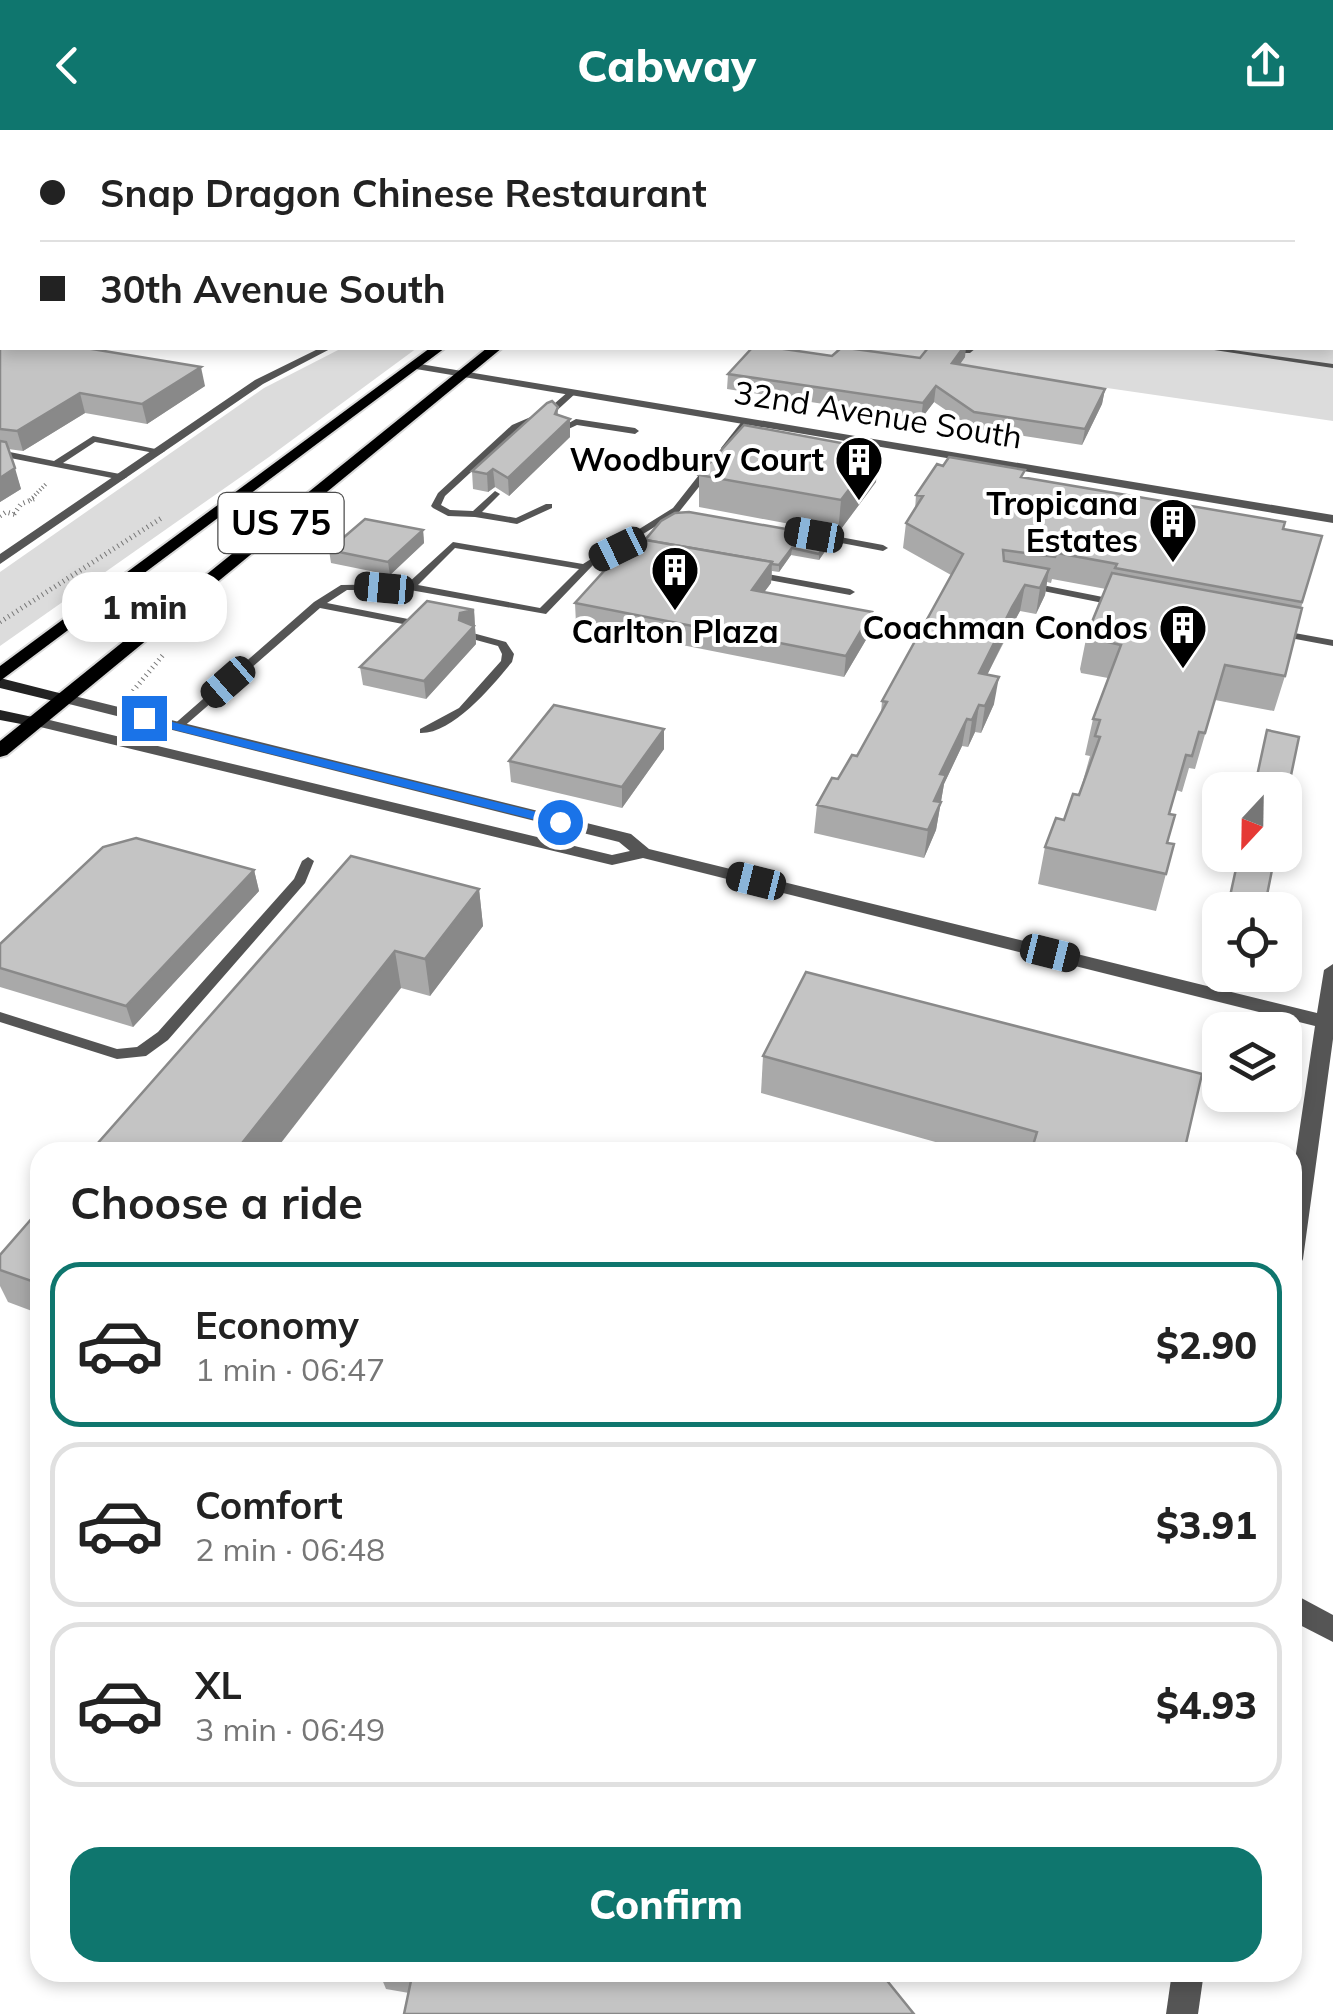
<!DOCTYPE html>
<html lang="en">
<head>
<meta charset="utf-8">
<style>
  body { margin:0; font-family:Mulish,sans-serif; background:#f6f6f6; color:#222; height:100vh; display:flex; flex-direction:column; font-size:38px; white-space:nowrap }
  * { box-sizing:border-box; margin:0 }
  p { font-size:32px; color:#767676 }
  .icon { flex:none; width:55px; height:55px; fill:none; stroke:currentColor; stroke-width:2; stroke-linecap:round; stroke-linejoin:round }
  .map { position:relative; flex:1; overflow:hidden }
  .panel { position:absolute; left:30px; top:1012px; width:1272px; height:840px; display:flex; flex-direction:column; background:#fff; border-radius:30px; box-shadow:0 5px 15px #0003 }
  .panel>* { flex:none }
  .top-card { position:absolute; left:0px; top:0px; width:1335px; height:220px; box-shadow:0 5px 15px #0003; display:grid; align-content:center; height:220px; padding:0 40px; background:#fff }
  .needle { width:65px; rotate:202deg }
  .tools { position:absolute; left:1202px; top:642px; display:grid; gap:20px }
  .tools a { display:grid; place-items:center; width:100px; height:100px; border-radius:20px; background:#fff; box-shadow:0 5px 15px #0003; font-size:50px }
  .end { position:absolute; width:45px; height:45px; margin:-22px; border:12px solid #1a73e8; background:#fff; box-shadow:0 0 0 5px #fff }
  .from { border-radius:50% }
  .bubble { position:absolute; height:70px; border-radius:30px; background:#fff; box-shadow:0 5px 15px #0003; font-size:32px; font-weight:800; line-height:70px; text-align:center }
  .car { position:absolute; width:30px; height:60px; margin:-30px -15px; border-radius:12px; box-shadow:0 0 8px 2px #0007; background:linear-gradient(#222 24%,#8ab4d8 0 40%,#222 0 76%,#8ab4d8 0 86%,#222 0) }
  .top-card b { display:flex; align-items:center; gap:35px; height:95px; font-size:38px }
  .top-card b+b { border-top:2px solid #e0e0e0 }
  .top-card i { width:25px; height:25px; background:#222 }
  ul { padding:0; list-style:none }
  li { display:flex; align-items:center; gap:30px; height:165px; margin:0 20px 15px; padding:0 20px; border:5px solid #e0e0e0; border-radius:30px }
  li div { flex:1 }
  li b { display:block; font-size:38px }
  li em { font-style:normal; font-weight:800 }
  li.current { border-color:#0f766e }
  li>.icon { width:90px; height:90px; stroke-width:1.5 }
  h2 { padding:0 40px; font-size:45px; line-height:120px }
  .cta { display:flex; gap:20px; margin-top:auto; padding:20px 40px }
  .cta a { flex:1; height:115px; border-radius:30px; background:#0f766e; color:#fff; font-size:40px; font-weight:800; line-height:115px; text-align:center }
  header { display:flex; justify-content:space-between; align-items:center; height:130px; padding:0 40px; background:#0f766e; color:#fff; font-size:45px; font-weight:800 }
  .map>svg:first-child { display:block }
  .green { fill:#dcdcdc }
  .lines { fill:none; stroke-linecap:round; stroke-linejoin:round }
  .primary-casing { stroke:#dbdbdb; stroke-width:4 }
  .path-far2 { stroke:#777; stroke-width:2.5; stroke-dasharray:1 2.5; stroke-linecap:butt }
  .path-far1 { stroke:#777; stroke-width:4; stroke-dasharray:1 2.5; stroke-linecap:butt }
  .path { stroke:#777; stroke-width:5; stroke-dasharray:1 4; stroke-linecap:butt }
  .lane { fill:#555; fill-rule:evenodd }
  .street { fill:#555; fill-rule:evenodd }
  .secondary { fill:#222; fill-rule:evenodd }
  .primary { fill:#000; fill-rule:evenodd }
  .wall { fill:#a9a9a9 }
  .shaded-wall { fill:#898989 }
  .building { fill:#c4c4c4; stroke:#898989; stroke-width:2.5 }
  .route { fill:#1a73e8 }
  .labels { text-anchor:middle; stroke-width:8; stroke-linejoin:round; paint-order:stroke }
  .far-street-label { font-size:32px; fill:#000; stroke:#fff }
  .far-poi-label { font-size:32px; font-weight:bold; fill:#000; stroke:#fff; text-anchor:end }
  .shield { fill:#fff; stroke:#4c4c4c; stroke-width:2.5 }
  .shield-label { font-size:35px; font-weight:bold; fill:#000 }
</style>
</head>
<body>
<header><svg class="icon" aria-label="back" viewBox="0 0 24 24"><path d="M15 5l-7 7 7 7"/></svg>Cabway<svg class="icon" aria-label="share" viewBox="0 0 24 24"><path d="M12 15V3M7 8l5-5 5 5M5 13v7h14v-7"/></svg></header>
<div class="map">
<svg width="1333" height="1884" viewBox="0 0 1333 1884">
  <rect width="100%" height="100%" fill="#fff"/>
  <!-- green -->
  <g class="green">
    <polygon points="1333,133 1333,291 834,218 1332,218"/>
    <polygon points="342,218 417,218 269,327 0,516 0,442 264,258"/>
  </g>
  <g class="lines">
    <!-- primary casing -->
    <g class="primary-casing">
      <g id="primary">
        <polygon points="430,218 445,218 0,551 0,536"/>
        <polygon points="487,218 502,218 7,625 0,627 0,611"/>
      </g>
    </g>
    <!-- path-far2 -->
    <polyline class="path-far2" points="674,2 678,0"/>
    <!-- path-far1 -->
    <polyline class="path-far1" points="30,370 46,354"/>
    <!-- path -->
    <g class="path">
      <polyline points="14,384 21,374 36,368"/>
      <polyline points="0,386 6,382 17,385"/>
      <polyline points="0,492 163,387"/>
      <polyline points="133,561 163,525"/>
    </g>
    <!-- lane -->
    <g class="lane">
      <rect x="1332" y="175" width="1" height="4"/>
      <polygon points="967,218 976,218 970,223 964,223 963,221"/>
      <polygon points="1201,218 1219,218 1333,234 1333,238"/>
      <polygon points="569,261 576,263 553,284 518,299 445,366 441,375 450,380 473,381 495,361 500,364 482,382 516,388 546,374 552,374 552,378 517,394 475,387 448,386 433,378 431,376 438,363 512,295 547,280"/>
      <polygon points="576,289 635,298 639,301 635,304 577,295 562,302 558,299"/>
      <polygon points="743,290 750,292 727,322 721,322 721,318"/>
      <polygon points="93,306 165,321 160,324 95,312 63,333 125,345 127,347 122,350 0,326 0,320 54,331"/>
      <path d="M706,336L714,338L679,382L594,434L546,484L410,460H347L327,473L408,489L413,492L408,495L320,478L181,599H173L171,597L314,472L341,455L407,454L453,412L583,434L673,378ZM455,418L579,439L540,478L418,455Z"/>
      <polygon points="813,402 883,415 888,418 883,421 810,407 808,405"/>
      <polygon points="751,441 850,459 855,462 850,465 747,446 747,442"/>
      <polygon points="1027,452 1118,470 1123,473 1118,476 1023,457 1022,455"/>
      <polygon points="1278,500 1333,510 1333,516 1274,505 1274,501"/>
      <path d="M469,502L506,512L514,524L512,532C492,556 453,604 420,603V599L459,578L501,531L502,524L498,516L465,507V503Z"/>
      <polygon points="308,727 314,731 305,753 168,910 146,926 117,929 0,892 0,882 117,919 137,917 158,902 294,749 302,731"/>
    </g>
    <!-- street -->
    <g class="street">
      <rect x="1332" y="46" width="1" height="6"/>
      <rect x="1332" y="123" width="1" height="6"/>
      <polygon points="320,218 332,218 263,254 0,434 0,424 255,250"/>
      <polygon points="414,233 1333,385 1333,393 410,238 410,234"/>
      <polygon points="66,564 631,704 649,719 1317,883 1324,840 1333,834 1333,909 1303,1129 1300,1135 1292,1138 1292,1050 1315,896 643,728 612,735 32,595 29,592 37,587 612,725 630,721 619,712 61,572 61,566"/>
      <polygon points="1292,1463 1333,1485 1333,1512 1292,1491"/>
      <polygon points="1172,1842 1204,1842 1198,1884 1166,1884"/>
    </g>
    <!-- secondary -->
    <g class="secondary">
      <polygon points="0,548 71,566 74,569 66,574 0,558"/>
      <polygon points="0,580 42,589 45,592 37,597 0,590"/>
    </g>
    <!-- primary -->
    <use href="#primary" class="primary"/>
  </g>
  <!-- wall -->
  <g class="wall">
    <polygon points="318,0 590,0 586,2 338,2"/>
    <polygon points="0,203 205,256 147,294 85,283 23,321 8,319 21,359 0,372"/>
    <polygon points="832,226 920,228 965,227 959,235 1105,259 1102,274 1082,315 972,298 934,272 921,289 727,259 728,244"/>
    <polygon points="558,277 558,285 570,307 509,366 495,357 488,362 473,359 472,341"/>
    <polygon points="699,345 876,352 838,403 699,377"/>
    <polygon points="1024,348 1322,406 1301,478 1285,546 1274,581 1215,570 1195,639 1189,638 1182,662 1176,660 1169,684 1167,713 1174,714 1156,781 1038,754 1045,717 1079,665 1090,626 1085,625 1093,589 1108,548 1081,543 1080,539 1087,504 1106,459 1052,449 1051,453 1047,452 1045,465 1036,484 1020,481 987,545 994,574 981,603 975,602 968,617 962,616 944,654 936,700 924,728 814,703 817,675 857,626 881,583 882,571 951,445 903,418 906,393 915,380 916,365"/>
    <polygon points="423,400 424,413 390,445 331,433 329,420"/>
    <polygon points="645,410 830,414 819,430 791,425 779,442 772,441 771,453 764,462 870,503 844,547 576,494 575,473"/>
    <polygon points="474,480 476,514 426,569 363,555 360,537"/>
    <polygon points="664,599 664,619 622,678 511,652 509,631"/>
    <polygon points="254,740 259,761 133,897 0,857 0,814"/>
    <polygon points="479,759 483,796 430,866 401,858 90,1022"/>
    <polygon points="763,926 1184,1022 971,1022 761,963"/>
    <polygon points="40,1079 40,1184 8,1172 0,1156 0,1125"/>
    <polygon points="379,1842 880,1842 409,1863 386,1859"/>
  </g>
  <!-- shaded-wall -->
  <g class="shaded-wall">
    <polygon points="285,0 312,0 307,2 280,2"/>
    <polygon points="570,0 590,0 586,2 565,2"/>
    <polygon points="2,138 2,155 0,156 0,139"/>
    <polygon points="963,218 966,218 965,227 950,249 952,233"/>
    <polygon points="201,237 205,256 147,294 142,274"/>
    <polygon points="936,256 934,272 921,289 923,273"/>
    <polygon points="1105,259 1102,274 1082,315 1085,299"/>
    <polygon points="80,263 85,283 23,321 17,301"/>
    <polygon points="570,289 570,307 509,366 508,348"/>
    <polygon points="879,320 876,352 838,403 841,370"/>
    <polygon points="15,338 21,359 0,372 0,348"/>
    <polygon points="493,339 495,357 488,362 487,344"/>
    <polygon points="423,400 424,413 390,445 388,432"/>
    <polygon points="831,407 830,414 819,430 819,424"/>
    <polygon points="792,418 791,425 779,442 779,435"/>
    <polygon points="772,432 771,453 751,480 752,460"/>
    <polygon points="1049,439 1045,465 1036,484 1040,458"/>
    <polygon points="1025,455 1020,481 1007,504 975,570 979,543 1012,477"/>
    <polygon points="474,480 476,514 426,569 424,551 459,490 460,483"/>
    <polygon points="872,482 870,503 844,547 846,526"/>
    <polygon points="999,547 994,574 981,603 985,576"/>
    <polygon points="979,575 975,602 968,617 972,590"/>
    <polygon points="967,589 962,616 944,654 936,700 924,728 928,700 940,644"/>
    <polygon points="664,599 664,619 622,678 622,657"/>
    <polygon points="254,740 259,761 133,897 126,876"/>
    <polygon points="479,759 483,796 430,866 425,829"/>
    <polygon points="395,821 401,858 274,1022 235,1022"/>
  </g>
  <!-- building -->
  <g class="building">
    <polygon points="0,0 285,0 280,2 2,2 2,138 0,139"/>
    <polygon points="418,0 570,0 565,2 413,2"/>
    <polygon points="912,0 1040,0 1038,2 910,2"/>
    <polygon points="1116,0 1282,0 1281,2 1114,2"/>
    <polygon points="0,203 2,203 2,218 86,218 201,237 142,274 80,263 17,301 0,299"/>
    <polygon points="752,218 777,218 832,226 841,218 847,218 920,228 928,218 963,218 952,233 1105,259 1085,299 974,282 936,256 923,273 728,244"/>
    <polygon points="552,271 558,277 555,284 570,289 508,348 493,339 487,344 472,341 547,273"/>
    <polygon points="744,295 879,320 841,370 699,345"/>
    <polygon points="0,311 6,312 15,338 0,348"/>
    <polygon points="949,327 1025,340 1021,347 1285,392 1283,399 1322,406 1302,472 1115,438 1117,434 1057,423 1055,427 1003,420 1004,431 1049,439 1040,458 1025,455 1012,477 979,543 999,547 985,576 979,575 972,590 967,589 940,644 946,645 934,671 941,672 928,700 817,675 832,648 838,649 852,625 857,626 887,572 882,571 963,424 906,393 923,366 916,365 937,334 943,336"/>
    <polygon points="689,382 831,407 819,424 792,418 779,435 771,434 772,432 645,410 661,391 675,383"/>
    <polygon points="365,389 423,400 388,432 329,420"/>
    <polygon points="634,408 772,432 752,460 872,482 846,526 575,473"/>
    <polygon points="1112,443 1302,478 1285,546 1225,535 1205,603 1199,602 1192,626 1186,625 1169,684 1175,685 1167,713 1174,714 1166,744 1045,717 1056,688 1064,690 1073,664 1079,665 1100,607 1095,606 1100,590 1093,589 1121,515 1089,508 1087,504"/>
    <polygon points="427,471 474,480 460,483 459,490 474,496 424,551 360,537"/>
    <polygon points="554,575 664,599 622,657 509,631"/>
    <polygon points="1267,600 1299,607 1285,674 1285,660 1254,660"/>
    <polygon points="136,708 254,740 126,876 0,838 0,814 103,717"/>
    <polygon points="1239,725 1275,725 1264,780 1227,780"/>
    <polygon points="351,726 479,759 425,829 395,821 235,1022 90,1022"/>
    <polygon points="806,842 1202,944 1184,1022 1031,1022 1037,1002 763,926"/>
    <polygon points="40,1079 40,1154 0,1140 0,1125"/>
    <polygon points="386,1842 880,1842 914,1884 404,1884 412,1846"/>
  </g>
  <!-- route -->
  <polygon class="route" points="144,585 565,689 567,692 560,696 139,591 139,586"/>
  <!-- icons -->
  <defs>
    <g id="building-pin" transform="scale(2.5)"><path d="M0 17L-7.5 6A9.5 9.5 0 1 1 7.5 6Z" fill="#000" stroke="#fff"/><path d="M-4-6H4V6H1V3H-1V6H-4ZM-2.5-4.3h1.7v1.8h-1.7ZM.8-4.3h1.7v1.8H.8ZM-2.5-1h1.7V.8h-1.7ZM.8-1h1.7V.8H.8Z" fill="#fff"/></g>
  </defs>
  <g fill-rule="evenodd">
    <use href="#building-pin" x="859" y="330"/>
    <use href="#building-pin" x="1173" y="392"/>
    <use href="#building-pin" x="675" y="440"/>
    <use href="#building-pin" x="1183" y="498"/>
  </g>
  <g class="labels">
    <!-- far-street labels -->
    <g class="far-street-label">
      <text transform="translate(878 285) rotate(9)" y="11">32nd Avenue South</text>
    </g>
    <!-- far-poi labels -->
    <g class="far-poi-label">
      <text x="824" y="341">Woodbury Court</text>
      <text x="1138" y="385">Tropicana<tspan x="1138" dy="37">Estates</tspan></text>
      <text x="1148" y="509">Coachman Condos</text>
      <text x="675" y="513" text-anchor="middle">Carlton Plaza</text>
    </g>
    <!-- shield labels -->
    <rect class="shield" x="218.5" y="363" width="125" height="60" rx="8"/>
    <g class="shield-label">
      <text x="281" y="405">US 75</text>
    </g>
  </g>
</svg>
<div class="tools">
<a><svg class="needle" viewBox="-14 -14 28 28"><path d="M0-13l5 13h-10z" fill="#e53935"/><path d="M0 13l5-13h-10z" fill="#767676"/></svg></a>
<a><svg class="icon" aria-label="locate" viewBox="0 0 24 24"><circle cx="12" cy="12" r="6"/><path d="M12 2v4M12 18v4M2 12h4M18 12h4"/></svg></a>
<a><svg class="icon" aria-label="layers" viewBox="0 0 24 24"><path d="M12 4l9 5-9 5-9-5zM3 14l9 5 9-5"/></svg></a>
</div>
<i class="end from" style="left:560px;top:692px"></i>
<i class="end" style="left:144px;top:588px"></i>
<div class="bubble" style="left:62px;top:442px;width:165px">1 min</div>
<i class="car" style="left:814px;top:405px;rotate:280deg"></i>
<i class="car" style="left:618px;top:419px;rotate:244deg"></i>
<i class="car" style="left:384px;top:458px;rotate:275deg"></i>
<i class="car" style="left:228px;top:552px;rotate:229deg"></i>
<i class="car" style="left:756px;top:751px;rotate:284deg"></i>
<i class="car" style="left:1050px;top:823px;rotate:104deg"></i>
<div class="top-card">
<b><i class="from"></i>Snap Dragon Chinese Restaurant</b>
<b><i></i>30th Avenue South</b>
</div>
<section class="panel">
<h2>Choose a ride</h2>
<ul>
<li class="current"><svg class="icon" aria-label="car" viewBox="0 0 24 24"><path d="M5 17H2v-5l4-1 3-4h7l3 4 3 1v5h-3M9 17h6M6 11h13"/><circle cx="7" cy="17" r="2"/><circle cx="17" cy="17" r="2"/></svg><div><b>Economy</b><p>1 min · 06:47</p></div><em>$2.90</em></li>
<li><svg class="icon" aria-label="car" viewBox="0 0 24 24"><path d="M5 17H2v-5l4-1 3-4h7l3 4 3 1v5h-3M9 17h6M6 11h13"/><circle cx="7" cy="17" r="2"/><circle cx="17" cy="17" r="2"/></svg><div><b>Comfort</b><p>2 min · 06:48</p></div><em>$3.91</em></li>
<li><svg class="icon" aria-label="car" viewBox="0 0 24 24"><path d="M5 17H2v-5l4-1 3-4h7l3 4 3 1v5h-3M9 17h6M6 11h13"/><circle cx="7" cy="17" r="2"/><circle cx="17" cy="17" r="2"/></svg><div><b>XL</b><p>3 min · 06:49</p></div><em>$4.93</em></li>
</ul>
<div class="cta"><a>Confirm</a></div>
</section>
</div>
</body>
</html>
